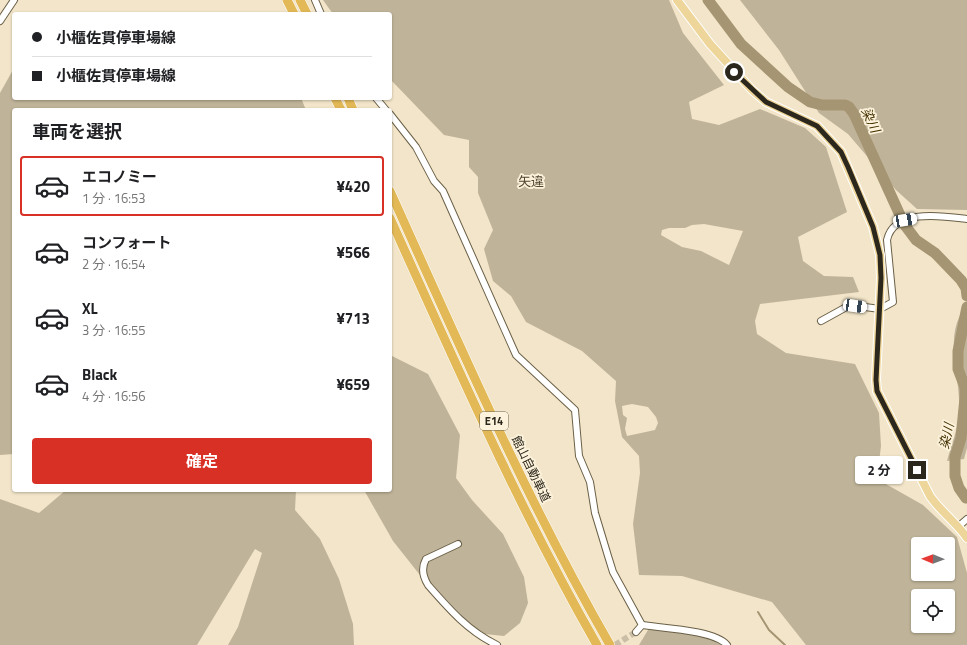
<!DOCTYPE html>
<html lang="ja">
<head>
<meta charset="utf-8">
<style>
  body { margin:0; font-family:"Titillium Web","Noto Sans JP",sans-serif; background:#f6f6f6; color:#202124; height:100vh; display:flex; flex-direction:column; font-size:15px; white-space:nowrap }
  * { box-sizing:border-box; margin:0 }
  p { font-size:13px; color:#757577 }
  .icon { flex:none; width:22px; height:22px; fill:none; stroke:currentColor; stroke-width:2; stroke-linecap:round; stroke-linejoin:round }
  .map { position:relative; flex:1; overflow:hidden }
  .details { position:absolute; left:12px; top:108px; width:380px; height:384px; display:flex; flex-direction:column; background:#fff; border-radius:4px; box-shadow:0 1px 3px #0004 }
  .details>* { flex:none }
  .hud { position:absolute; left:12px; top:12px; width:380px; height:88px; border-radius:4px; box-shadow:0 1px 3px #0004; display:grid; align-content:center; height:88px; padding:0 20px; background:#fff }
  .needle { width:26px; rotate:271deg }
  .fabs { position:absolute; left:911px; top:537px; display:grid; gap:8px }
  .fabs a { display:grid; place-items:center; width:44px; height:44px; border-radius:4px; background:#fff; box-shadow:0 1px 3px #0004; font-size:20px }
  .end { position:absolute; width:18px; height:18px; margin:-9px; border:5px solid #2c271c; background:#fff; box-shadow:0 0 0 2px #fff }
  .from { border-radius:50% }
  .bubble { position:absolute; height:28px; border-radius:4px; background:#fff; box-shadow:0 1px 3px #0004; font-size:13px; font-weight:700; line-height:28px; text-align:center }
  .car { position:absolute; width:12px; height:24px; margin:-12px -6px; border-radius:5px; box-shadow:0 0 3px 1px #0007; background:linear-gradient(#fff 24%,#345 0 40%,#fff 0 76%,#345 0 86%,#fff 0) }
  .hud b { display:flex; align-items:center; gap:14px; height:38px; font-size:15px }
  .hud b+b { border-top:1px solid #e0e0e0 }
  .hud i { width:10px; height:10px; background:#202124 }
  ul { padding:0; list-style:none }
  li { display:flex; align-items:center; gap:12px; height:60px; margin:0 8px 6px; padding:0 12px; border:2px solid transparent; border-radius:4px }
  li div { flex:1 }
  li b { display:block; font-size:15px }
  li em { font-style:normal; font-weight:700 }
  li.active { border-color:#d93025 }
  li>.icon { width:36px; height:36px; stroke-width:1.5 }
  h2 { padding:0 20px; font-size:18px; line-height:48px }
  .button { display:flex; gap:8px; margin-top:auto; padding:8px 20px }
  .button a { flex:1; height:46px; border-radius:4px; background:#d93025; color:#fff; font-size:16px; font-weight:700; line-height:46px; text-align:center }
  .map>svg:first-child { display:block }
  .green { fill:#bfb399; fill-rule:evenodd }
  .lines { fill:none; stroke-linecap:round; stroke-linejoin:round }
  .stream { stroke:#a59572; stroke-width:2 }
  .river { stroke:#a59572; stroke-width:11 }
  .minor-tunnel { stroke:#cabfa6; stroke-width:6; stroke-dasharray:6 3; stroke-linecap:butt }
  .minor-casing { stroke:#6b6047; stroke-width:8 }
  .major-casing { stroke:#fff; stroke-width:10 }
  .highway-casing { stroke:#fff; stroke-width:10 }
  .minor { stroke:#fff; stroke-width:6 }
  .major { stroke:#eed59a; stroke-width:8 }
  .highway { stroke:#e3b957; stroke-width:9 }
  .route { stroke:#2c271c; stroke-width:5 }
  .labels { text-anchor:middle; stroke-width:3.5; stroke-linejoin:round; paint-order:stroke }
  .shield { fill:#fdf3dc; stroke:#6b6456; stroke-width:1 }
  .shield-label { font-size:11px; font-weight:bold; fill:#2c271c }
  .street-label { font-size:12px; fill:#2c271c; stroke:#fdf3dc }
  .water-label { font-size:13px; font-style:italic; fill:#433101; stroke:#fdf3dc }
  .neighbourhood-label { font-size:13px; fill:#51462e; stroke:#fdf3dc }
</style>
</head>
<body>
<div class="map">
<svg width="967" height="645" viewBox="0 0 967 645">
  <rect width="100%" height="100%" fill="#f2e5c9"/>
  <!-- green -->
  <g class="green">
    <path d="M323,0H669L683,33L724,85L689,102L692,119L719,125L760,109L805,128L826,147L847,212L798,237L803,261L824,276L853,277L859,292L760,304L755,321L757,334L786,353L855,364L879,413L881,446L877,479L923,505L957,537L967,573V645H806L772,602L682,576L639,575L633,524L640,473L639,456L622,437L615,401L616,381L582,351L526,322L511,296L493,281L484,249L493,230L478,193V177L469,167V140L444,135L390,79V14H333ZM704,224L743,231L729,265L701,251L682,247L661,235L662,230L669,228H685L692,225ZM632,404L648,407L656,417L658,423L655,430L627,436L625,429L627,418L623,415L622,406ZM918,544H948V574H918ZM918,596H948V626H918Z"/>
    <polygon points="740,0 967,0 967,210 917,209 896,190 848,134 819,113 779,50"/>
    <polygon points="14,68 14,98 301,98 306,110 14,110 14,454 0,455 0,93"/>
    <path d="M967,305V448L964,459L947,461C951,446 958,429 959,413C962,377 941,335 967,305Z"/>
    <polygon points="390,355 428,374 460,435 456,478 472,500 503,534 524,577 528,603 520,623 504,636 475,633 446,608 393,541 364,490 390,490"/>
    <polygon points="66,490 296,490 295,510 320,539 339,579 353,624 354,645 228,645 238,627 262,553 255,549 197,645 0,645 0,499 39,513"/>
    <polygon points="651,625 690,628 710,633 723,645 639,645"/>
  </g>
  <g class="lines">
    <!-- stream -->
    <polyline class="stream" points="758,612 769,630 785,645"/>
    <!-- river -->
    <g class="river">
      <polyline points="708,0 741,44 788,87 810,102 822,105 845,105 849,107 854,114 904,224 916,240 935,253 961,280 966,288 967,296"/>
      <polyline points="966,498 959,488 955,476 955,457 961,438 965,398 965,387 958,369 958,351 967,307"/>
    </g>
    <!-- minor-tunnel -->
    <polyline class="minor-tunnel" points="615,645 636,632"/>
    <!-- minor casing -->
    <g class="minor-casing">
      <g id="minor">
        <polyline points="315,0 321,14"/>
        <polyline points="0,21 14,0"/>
        <polyline points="376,98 386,110"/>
        <polyline points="390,114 416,147 434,181 443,191 516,355 575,410 579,456 590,482 595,513 608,556 613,572 642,625"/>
        <path d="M821,321L850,305L880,309L893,302L887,240C894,208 943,216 967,219"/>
        <polyline points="959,526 967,519"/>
        <path d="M458,544L426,559C421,568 423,577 428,585C449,609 468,631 497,645"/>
        <path d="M642,625C661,628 715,630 727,645"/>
        <polyline points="636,632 642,625"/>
      </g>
    </g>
    <!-- major casing -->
    <g class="major-casing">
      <path id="major" d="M677,0L710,44L752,90L766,102L817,126L841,152L873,227L880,255L881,278L876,379L877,391L930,496C941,512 956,522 967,538"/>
    </g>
    <!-- highway casing -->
    <g class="highway-casing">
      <g id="highway">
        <polyline points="287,0 294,14"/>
        <polyline points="300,0 307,14"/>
        <polyline points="335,98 341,110"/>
        <polyline points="348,98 353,110"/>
        <path d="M390,191C459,344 526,499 610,645"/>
        <path d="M390,218C455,362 518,507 597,645"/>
      </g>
    </g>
    <!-- minor -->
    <use href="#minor" class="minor"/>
    <!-- major -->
    <use href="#major" class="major"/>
    <!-- highway -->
    <use href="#highway" class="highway"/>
  </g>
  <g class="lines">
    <!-- route -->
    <polyline class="route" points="734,72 766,102 817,126 841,152 848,167 873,227 880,255 881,278 876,380 877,391 917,470"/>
  </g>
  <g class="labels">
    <!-- shield labels -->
    <rect class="shield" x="480" y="412" width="28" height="18" rx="3"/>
    <g class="shield-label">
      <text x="494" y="425">E14</text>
    </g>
    <!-- street labels -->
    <g class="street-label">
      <text transform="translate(531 469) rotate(64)" y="4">館山自動車道</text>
    </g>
    <!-- water labels -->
    <g class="water-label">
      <text transform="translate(871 120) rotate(65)" y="5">染川</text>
      <text transform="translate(946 436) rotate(-78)" y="5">染川</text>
    </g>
    <!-- neighbourhood labels -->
    <g class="neighbourhood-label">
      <text x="531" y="186">矢違</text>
    </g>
  </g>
</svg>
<div class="fabs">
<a><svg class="needle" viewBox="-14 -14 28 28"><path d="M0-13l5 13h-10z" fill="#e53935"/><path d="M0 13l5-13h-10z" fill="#757577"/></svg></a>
<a><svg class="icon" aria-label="locate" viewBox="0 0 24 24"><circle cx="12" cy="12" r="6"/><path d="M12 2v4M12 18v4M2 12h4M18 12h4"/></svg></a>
</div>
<i class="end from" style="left:734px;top:72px"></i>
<i class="end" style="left:917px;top:470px"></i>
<div class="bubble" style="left:855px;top:456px;width:48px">2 分</div>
<i class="car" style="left:905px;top:220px;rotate:80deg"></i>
<i class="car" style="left:855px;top:306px;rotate:98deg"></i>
<div class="hud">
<b><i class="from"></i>小櫃佐貫停車場線</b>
<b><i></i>小櫃佐貫停車場線</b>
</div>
<section class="details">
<h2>車両を選択</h2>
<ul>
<li class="active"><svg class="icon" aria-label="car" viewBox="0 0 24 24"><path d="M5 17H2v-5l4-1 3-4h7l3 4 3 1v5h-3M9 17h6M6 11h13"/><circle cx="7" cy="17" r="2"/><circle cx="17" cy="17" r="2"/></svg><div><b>エコノミー</b><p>1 分 · 16:53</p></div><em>¥420</em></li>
<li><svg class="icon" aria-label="car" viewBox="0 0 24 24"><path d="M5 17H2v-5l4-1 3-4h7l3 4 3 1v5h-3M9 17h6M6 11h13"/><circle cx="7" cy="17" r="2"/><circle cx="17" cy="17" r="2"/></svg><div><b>コンフォート</b><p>2 分 · 16:54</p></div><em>¥566</em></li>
<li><svg class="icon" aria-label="car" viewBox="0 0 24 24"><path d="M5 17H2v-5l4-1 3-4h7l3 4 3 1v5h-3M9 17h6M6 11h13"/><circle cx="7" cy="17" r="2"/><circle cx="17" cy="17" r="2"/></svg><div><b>XL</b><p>3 分 · 16:55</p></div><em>¥713</em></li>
<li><svg class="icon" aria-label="car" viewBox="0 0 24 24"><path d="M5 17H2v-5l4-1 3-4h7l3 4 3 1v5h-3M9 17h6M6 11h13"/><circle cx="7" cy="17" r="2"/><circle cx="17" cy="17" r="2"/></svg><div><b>Black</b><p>4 分 · 16:56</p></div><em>¥659</em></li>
</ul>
<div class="button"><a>確定</a></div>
</section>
</div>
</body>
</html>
